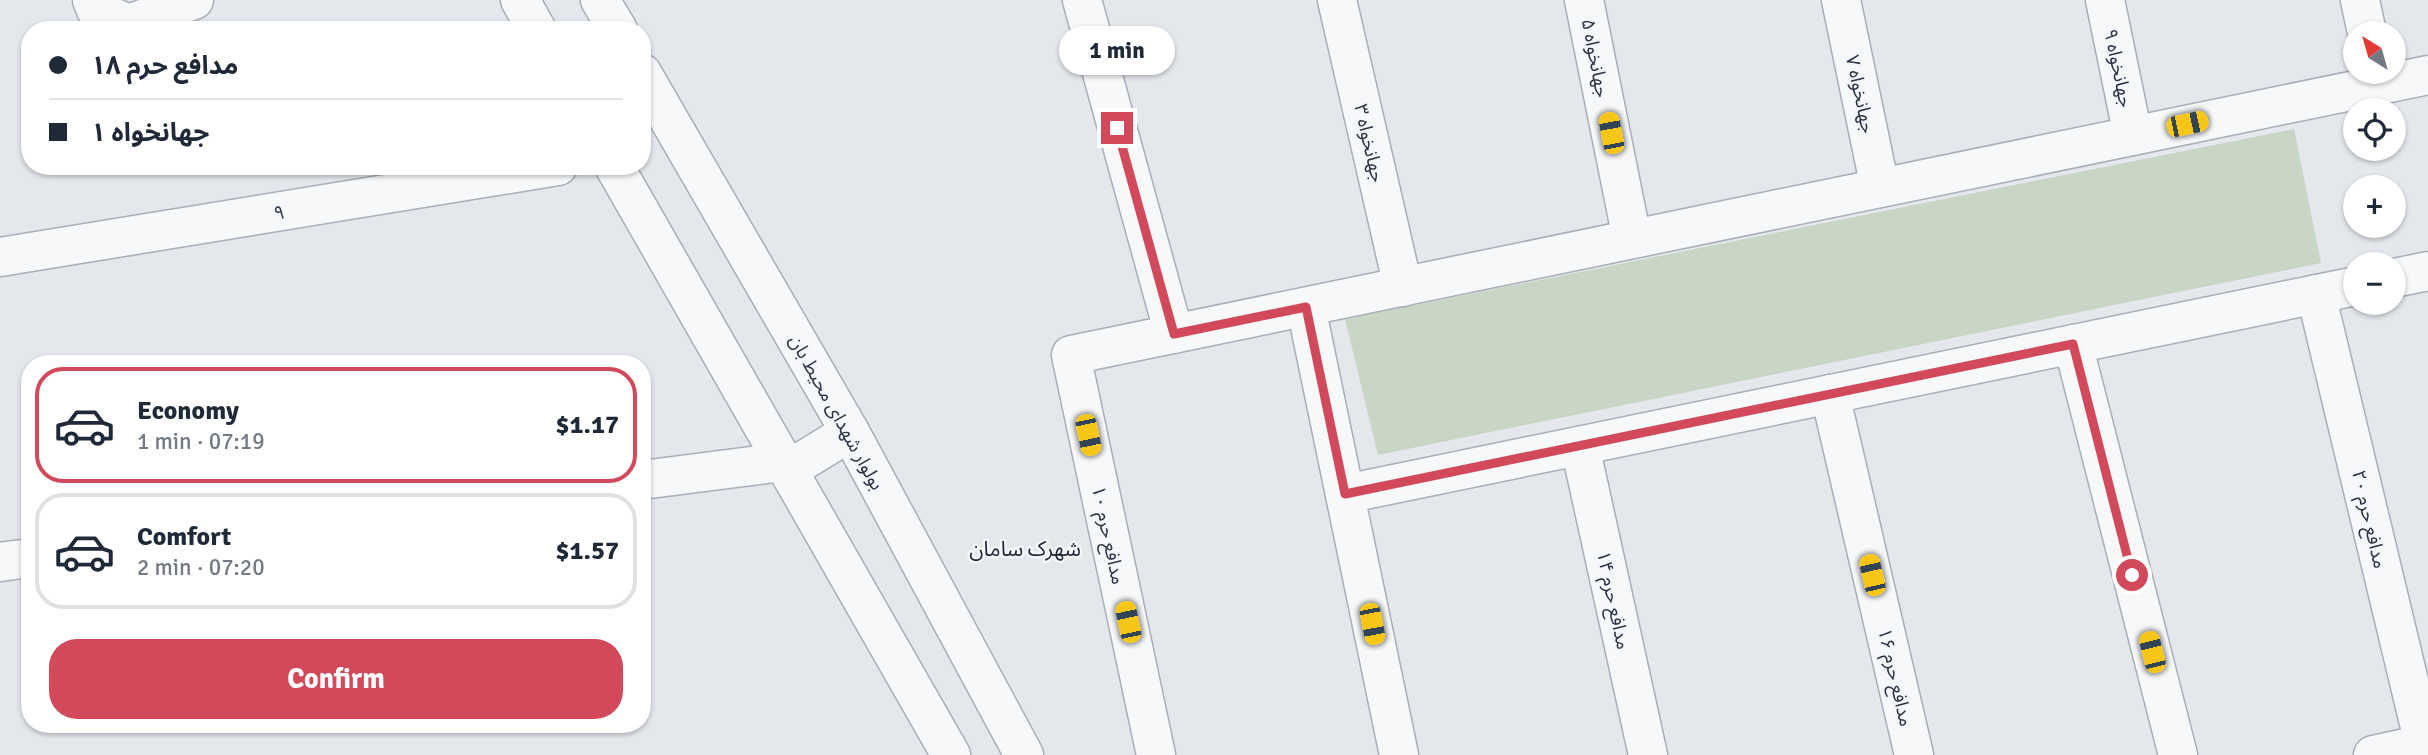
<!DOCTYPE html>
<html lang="en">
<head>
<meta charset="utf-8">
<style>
  body { margin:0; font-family:Signika,"Noto Sans Arabic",sans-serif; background:#f2f2f3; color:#1f2937; height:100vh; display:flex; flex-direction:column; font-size:26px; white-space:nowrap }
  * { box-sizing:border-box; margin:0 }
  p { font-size:23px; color:#747a83 }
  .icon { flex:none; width:38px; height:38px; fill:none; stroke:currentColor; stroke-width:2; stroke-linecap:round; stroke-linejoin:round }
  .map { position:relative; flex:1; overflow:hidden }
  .details { position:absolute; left:21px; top:355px; width:630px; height:378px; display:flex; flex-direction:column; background:#fff; border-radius:28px; box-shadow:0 2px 5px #0004 }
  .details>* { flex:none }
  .guide { position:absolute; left:21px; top:21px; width:630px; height:154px; border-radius:28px; box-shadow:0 2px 5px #0004; display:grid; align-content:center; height:154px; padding:0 28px; background:#fff }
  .needle { width:46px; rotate:323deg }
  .controls { position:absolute; left:2343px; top:21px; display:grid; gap:14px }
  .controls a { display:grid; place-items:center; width:63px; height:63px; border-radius:50%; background:#fff; box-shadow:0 2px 5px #0004; font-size:35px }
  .end { position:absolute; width:32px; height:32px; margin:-16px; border:9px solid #d1495b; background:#fff; box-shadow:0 0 0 4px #fff }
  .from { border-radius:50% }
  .bubble { position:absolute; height:49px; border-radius:24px; background:#fff; box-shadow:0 2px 5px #0004; font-size:23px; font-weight:700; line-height:49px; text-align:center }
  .car { position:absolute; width:21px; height:42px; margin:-21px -10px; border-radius:9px; box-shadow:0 0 5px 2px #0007; background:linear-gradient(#f5c518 24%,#345 0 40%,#f5c518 0 76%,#345 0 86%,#f5c518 0) }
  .guide b { display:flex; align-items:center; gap:24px; height:66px; font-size:26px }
  .guide b+b { border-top:2px solid #e0e1e3 }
  .guide i { width:18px; height:18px; background:#1f2937 }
  ul { padding:12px 0 0; list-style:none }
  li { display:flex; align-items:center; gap:21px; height:116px; margin:0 14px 10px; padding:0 14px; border:4px solid #e0e1e3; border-radius:28px }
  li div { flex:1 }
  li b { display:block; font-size:26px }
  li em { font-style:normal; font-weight:700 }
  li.active { border-color:#d1495b }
  li>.icon { width:63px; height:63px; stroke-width:1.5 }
  .button { display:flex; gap:14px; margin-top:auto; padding:14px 28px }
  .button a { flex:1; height:80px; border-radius:28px; background:#d1495b; color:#fff; font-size:28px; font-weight:700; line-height:80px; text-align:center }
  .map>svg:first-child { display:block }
  .green { fill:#c9d6c5 }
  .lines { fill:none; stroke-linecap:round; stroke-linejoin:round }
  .minor-casing { stroke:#a9aeb7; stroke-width:41 }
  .tertiary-casing { stroke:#a9aeb7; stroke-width:41 }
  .minor { stroke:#f7f8fa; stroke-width:38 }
  .tertiary { stroke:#f7f8fa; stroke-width:38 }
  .route { stroke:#d1495b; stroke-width:9 }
  .labels { text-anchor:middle; stroke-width:5; stroke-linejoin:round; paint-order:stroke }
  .street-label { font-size:19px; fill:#2b3445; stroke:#f4f6f9 }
  .neighbourhood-label { font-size:21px; fill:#1d2536; stroke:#f4f6f9 }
</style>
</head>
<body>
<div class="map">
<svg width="2428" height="755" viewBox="0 0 2428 755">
  <rect width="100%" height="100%" fill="#e4e7ec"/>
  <!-- green -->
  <polygon class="green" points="2294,129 2321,263 1378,455 1345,319"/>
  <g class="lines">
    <!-- minor casing -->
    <g class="minor-casing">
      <g id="minor">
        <polyline points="92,0 96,10 129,24 194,0"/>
        <polyline points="1082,0 1174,334"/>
        <polyline points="1337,0 1403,287"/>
        <polyline points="1584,0 1632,239"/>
        <polyline points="1841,0 1880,188"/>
        <polyline points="2105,0 2133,136"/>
        <polyline points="2360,0 2367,33"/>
        <polyline points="0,257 558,166"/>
        <polyline points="2394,278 2428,271"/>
        <polyline points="2316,294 2424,744"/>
        <polyline points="1306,307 1399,755"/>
        <polyline points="2073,344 2178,755"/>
        <polyline points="1830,394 1914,755"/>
        <polyline points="1580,446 1648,755"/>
        <polyline points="642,480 783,462"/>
        <polyline points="1345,494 2356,286"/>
        <polyline points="0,562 30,558"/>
        <polyline points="1156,755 1071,355 2428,75"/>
        <polyline points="2373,755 2428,743"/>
      </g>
    </g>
    <!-- tertiary casing -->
    <g class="tertiary-casing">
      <g id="tertiary">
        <polyline points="520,0 537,30"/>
        <polyline points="600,0 618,30"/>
        <polyline points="642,73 850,432 1024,755"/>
        <polyline points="614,166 951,755"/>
        <polyline points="788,470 850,432"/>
      </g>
    </g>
    <!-- minor -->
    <use href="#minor" class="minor"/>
    <!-- tertiary -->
    <use href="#tertiary" class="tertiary"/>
  </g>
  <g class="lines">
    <!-- route -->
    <polyline class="route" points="1117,128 1174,334 1306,307 1345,494 2073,344 2132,575"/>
  </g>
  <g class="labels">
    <!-- street labels -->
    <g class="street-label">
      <text transform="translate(1596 58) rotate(79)" y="7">جهانخواه ۵</text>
      <text transform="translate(2119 68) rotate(78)" y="7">جهانخواه ۹</text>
      <text transform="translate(1861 94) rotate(78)" y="7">جهانخواه ۷</text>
      <text transform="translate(1370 143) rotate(77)" y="7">جهانخواه ۳</text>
      <text transform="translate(279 212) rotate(-9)" y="7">۹</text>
      <text transform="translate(837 412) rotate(61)" y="7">بولوار شهدای محیط بان</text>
      <text transform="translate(2370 519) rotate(77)" y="7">مدافع حرم ۲۰</text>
      <text transform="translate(1109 535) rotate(78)" y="7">مدافع حرم ۱۰</text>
      <text transform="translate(1614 600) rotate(78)" y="7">مدافع حرم ۱۴</text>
      <text transform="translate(1896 677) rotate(77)" y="7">مدافع حرم ۱۶</text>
    </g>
    <!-- neighbourhood labels -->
    <g class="neighbourhood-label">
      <text x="1025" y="556">شهرک سامان</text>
    </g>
  </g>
</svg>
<div class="controls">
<a><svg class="needle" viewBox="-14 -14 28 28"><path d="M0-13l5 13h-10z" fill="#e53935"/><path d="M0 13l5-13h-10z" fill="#747a83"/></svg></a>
<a><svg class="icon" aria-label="locate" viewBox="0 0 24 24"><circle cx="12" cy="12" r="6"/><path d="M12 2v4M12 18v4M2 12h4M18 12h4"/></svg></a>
<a>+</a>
<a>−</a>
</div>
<i class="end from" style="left:2132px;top:575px"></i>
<i class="end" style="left:1117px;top:128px"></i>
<div class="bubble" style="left:1059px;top:26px;width:116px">1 min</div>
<i class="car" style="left:2187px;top:124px;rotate:78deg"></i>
<i class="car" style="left:1611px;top:133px;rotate:349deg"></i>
<i class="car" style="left:1088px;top:435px;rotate:168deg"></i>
<i class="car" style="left:1872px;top:575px;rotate:347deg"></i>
<i class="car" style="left:1128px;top:622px;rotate:348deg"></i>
<i class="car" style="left:1372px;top:624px;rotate:169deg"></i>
<i class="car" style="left:2152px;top:652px;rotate:346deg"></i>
<div class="guide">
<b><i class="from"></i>مدافع حرم ۱۸</b>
<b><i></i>جهانخواه ۱</b>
</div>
<section class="details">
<ul>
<li class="active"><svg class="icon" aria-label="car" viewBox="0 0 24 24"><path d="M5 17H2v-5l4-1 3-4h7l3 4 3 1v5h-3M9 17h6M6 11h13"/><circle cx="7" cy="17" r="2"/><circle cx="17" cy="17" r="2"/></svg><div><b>Economy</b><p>1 min · 07:19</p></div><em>$1.17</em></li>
<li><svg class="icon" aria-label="car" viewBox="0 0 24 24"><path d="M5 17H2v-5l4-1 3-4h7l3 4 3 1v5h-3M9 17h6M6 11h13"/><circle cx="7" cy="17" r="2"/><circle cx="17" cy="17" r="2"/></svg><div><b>Comfort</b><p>2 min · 07:20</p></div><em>$1.57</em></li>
</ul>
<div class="button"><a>Confirm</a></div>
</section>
</div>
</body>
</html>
